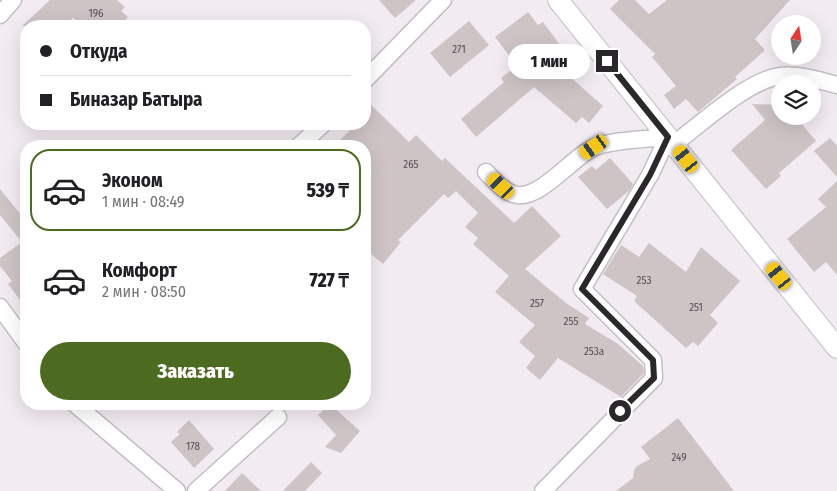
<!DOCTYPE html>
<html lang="ru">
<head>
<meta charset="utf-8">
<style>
  body { margin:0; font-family:"Fira Sans Condensed",sans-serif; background:#f2f2f2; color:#202124; height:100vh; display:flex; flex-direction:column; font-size:19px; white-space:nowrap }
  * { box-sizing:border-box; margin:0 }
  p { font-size:16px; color:#757577 }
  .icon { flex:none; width:28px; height:28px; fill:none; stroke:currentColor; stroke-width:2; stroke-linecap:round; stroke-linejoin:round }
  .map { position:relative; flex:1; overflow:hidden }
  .panel { position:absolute; left:20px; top:140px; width:351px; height:270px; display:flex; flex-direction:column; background:#fff; border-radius:20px; box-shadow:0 5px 20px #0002 }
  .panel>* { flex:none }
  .top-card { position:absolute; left:20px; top:20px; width:351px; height:110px; border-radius:20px; box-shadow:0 5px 20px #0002; display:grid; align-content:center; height:110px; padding:0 20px; background:#fff }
  .needle { width:32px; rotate:12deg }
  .buttons { position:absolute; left:771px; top:15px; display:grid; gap:10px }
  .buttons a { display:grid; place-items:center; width:50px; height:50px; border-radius:50%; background:#fff; box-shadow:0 5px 20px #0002; font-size:25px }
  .end { position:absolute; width:22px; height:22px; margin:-11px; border:6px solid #2b282b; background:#fff; box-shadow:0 0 0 2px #fff }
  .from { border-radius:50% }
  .bubble { position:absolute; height:35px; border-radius:18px; background:#fff; box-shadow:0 5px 20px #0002; font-size:16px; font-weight:800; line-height:35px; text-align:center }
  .car { position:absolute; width:15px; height:30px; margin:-15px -8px; border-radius:6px; box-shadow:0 0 4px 1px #0007; background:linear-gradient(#f5c518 24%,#345 0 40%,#f5c518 0 76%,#345 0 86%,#f5c518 0) }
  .top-card b { display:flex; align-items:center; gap:18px; height:48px; font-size:19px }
  .top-card b+b { border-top:1px solid #e0e0e0 }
  .top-card i { width:12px; height:12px; background:#202124 }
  ul { padding:9px 0 0; list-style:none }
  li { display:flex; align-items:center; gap:15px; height:82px; margin:0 10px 8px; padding:0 10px; border:2px solid transparent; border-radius:20px }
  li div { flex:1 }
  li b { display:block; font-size:19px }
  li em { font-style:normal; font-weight:800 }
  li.on { border-color:#4d6b20 }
  li>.icon { width:45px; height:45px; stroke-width:1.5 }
  .cta { display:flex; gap:10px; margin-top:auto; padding:10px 20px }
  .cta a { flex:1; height:58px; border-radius:30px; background:#4d6b20; color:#fff; font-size:20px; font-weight:800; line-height:58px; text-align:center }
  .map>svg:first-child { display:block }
  .building { fill:#cec4c6 }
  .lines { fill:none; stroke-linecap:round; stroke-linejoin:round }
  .minor-casing { stroke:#c5bec4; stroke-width:19 }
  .tertiary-casing { stroke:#c5bec4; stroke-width:22 }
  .minor { stroke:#fff; stroke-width:16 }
  .tertiary { stroke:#fff; stroke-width:20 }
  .route { stroke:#2b282b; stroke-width:6 }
  .labels { text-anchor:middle; stroke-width:5; stroke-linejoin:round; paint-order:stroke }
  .number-label { font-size:11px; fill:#544f52 }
</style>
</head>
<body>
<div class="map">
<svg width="837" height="491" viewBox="0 0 837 491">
  <rect width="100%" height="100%" fill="#f2ebf1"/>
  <!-- building -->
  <g class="building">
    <polygon points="50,0 117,0 125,7 121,11 128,17 120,26 82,26 73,18 64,26 22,26"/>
    <polygon points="379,0 416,0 395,18"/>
    <polygon points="619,0 635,0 649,14 667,0 790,0 755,39 765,50 735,77 737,79 698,112 686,99 674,109 664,95 676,86 652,57 655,54 610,9"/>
    <polygon points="528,12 538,25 543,22 565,52 559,58 563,64 559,67 603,106 589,123 582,117 576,123 534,87 476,137 461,119 504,82 501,78 517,66 495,37"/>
    <polygon points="469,21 489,45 450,77 430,53"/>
    <polygon points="365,99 409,142 416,135 442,161 445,158 514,223 532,206 561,236 525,269 566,303 589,318 585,324 618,344 643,366 644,373 621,397 558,358 540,380 526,368 535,356 519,342 535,325 495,292 509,276 473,244 478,238 465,227 478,213 456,191 448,198 444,194 398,240 401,242 383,264 365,249 365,146 334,146 356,124 365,124"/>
    <polygon points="752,104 780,105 780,116 795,116 816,141 779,173 781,176 766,189 731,150 765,120"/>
    <polygon points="830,138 837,146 837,177 814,151"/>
    <polygon points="610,158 633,184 630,190 607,209 578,177 592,166 596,170"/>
    <polygon points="837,181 837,275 826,262 814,272 787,239 826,207 818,199"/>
    <polygon points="0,189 26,221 26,308 8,284 12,281 0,266 0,258 22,242 0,215"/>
    <polygon points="649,243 686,272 701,247 740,281 710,315 718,323 698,346 693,342 686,348 634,301 637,296 603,274 621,245 639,257"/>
    <polygon points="330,404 360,431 341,453 325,447 336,435 318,415"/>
    <polygon points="678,418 734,491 616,491 633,478 634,470 637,466 650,459 641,447"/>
    <polygon points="189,420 214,449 194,468 171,442 180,434 177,432"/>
    <polygon points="311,462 322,473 305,491 283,491"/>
    <polygon points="242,473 261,491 225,491"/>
  </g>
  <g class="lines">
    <!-- minor casing -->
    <g class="minor-casing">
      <g id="minor">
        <polyline points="0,15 13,0"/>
        <polyline points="365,80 443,0"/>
        <path d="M674,144C701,124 748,80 780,76C799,74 819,80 837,85"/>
        <polyline points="299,146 323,124"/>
        <path d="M486,172C494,180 502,190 513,194C538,203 571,158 593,148C608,140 650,139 668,137"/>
        <polyline points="0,307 26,343"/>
        <polyline points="75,404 177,491"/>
        <polyline points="196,491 278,417"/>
        <polyline points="543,491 654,378 653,360 582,289 650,175 668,137"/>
      </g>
    </g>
    <!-- tertiary casing -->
    <g class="tertiary-casing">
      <polyline id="tertiary" points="558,0 837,348"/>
    </g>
    <!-- minor -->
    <use href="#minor" class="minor"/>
    <!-- tertiary -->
    <use href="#tertiary" class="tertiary"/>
  </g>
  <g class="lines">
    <!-- route -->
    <polyline class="route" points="607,61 668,137 650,175 582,289 653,360 654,378 620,411"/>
  </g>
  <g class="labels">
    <!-- number labels -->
    <g class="number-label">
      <text x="96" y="17">196</text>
      <text x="459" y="53">271</text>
      <text x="411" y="168">265</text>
      <text x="644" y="284">253</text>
      <text x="537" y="307">257</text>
      <text x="696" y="311">251</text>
      <text x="571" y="325">255</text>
      <text x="594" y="355">253а</text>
      <text x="193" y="450">178</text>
      <text x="679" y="461">249</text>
    </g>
  </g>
</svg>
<div class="buttons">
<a><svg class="needle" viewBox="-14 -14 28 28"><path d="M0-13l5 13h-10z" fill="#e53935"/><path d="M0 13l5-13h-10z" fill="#757577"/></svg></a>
<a><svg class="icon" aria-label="layers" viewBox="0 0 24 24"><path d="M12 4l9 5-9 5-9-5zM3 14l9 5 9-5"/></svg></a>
</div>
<i class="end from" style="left:620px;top:411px"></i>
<i class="end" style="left:607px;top:61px"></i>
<div class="bubble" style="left:508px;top:44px;width:82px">1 мин</div>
<i class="car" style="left:594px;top:147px;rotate:235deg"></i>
<i class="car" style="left:686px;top:159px;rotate:322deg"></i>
<i class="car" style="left:501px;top:186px;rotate:314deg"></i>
<i class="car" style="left:779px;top:276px;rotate:321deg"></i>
<div class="top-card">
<b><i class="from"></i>Откуда</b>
<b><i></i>Биназар Батыра</b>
</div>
<section class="panel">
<ul>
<li class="on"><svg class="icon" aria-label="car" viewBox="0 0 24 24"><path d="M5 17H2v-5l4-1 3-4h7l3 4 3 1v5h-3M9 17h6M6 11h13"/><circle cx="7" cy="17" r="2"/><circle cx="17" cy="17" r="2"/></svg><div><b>Эконом</b><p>1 мин · 08:49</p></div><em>539 ₸</em></li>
<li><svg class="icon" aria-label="car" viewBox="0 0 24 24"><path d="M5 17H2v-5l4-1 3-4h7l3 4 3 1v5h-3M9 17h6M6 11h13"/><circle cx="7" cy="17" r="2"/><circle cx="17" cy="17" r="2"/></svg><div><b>Комфорт</b><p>2 мин · 08:50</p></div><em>727 ₸</em></li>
</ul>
<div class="cta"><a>Заказать</a></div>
</section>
</div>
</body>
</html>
